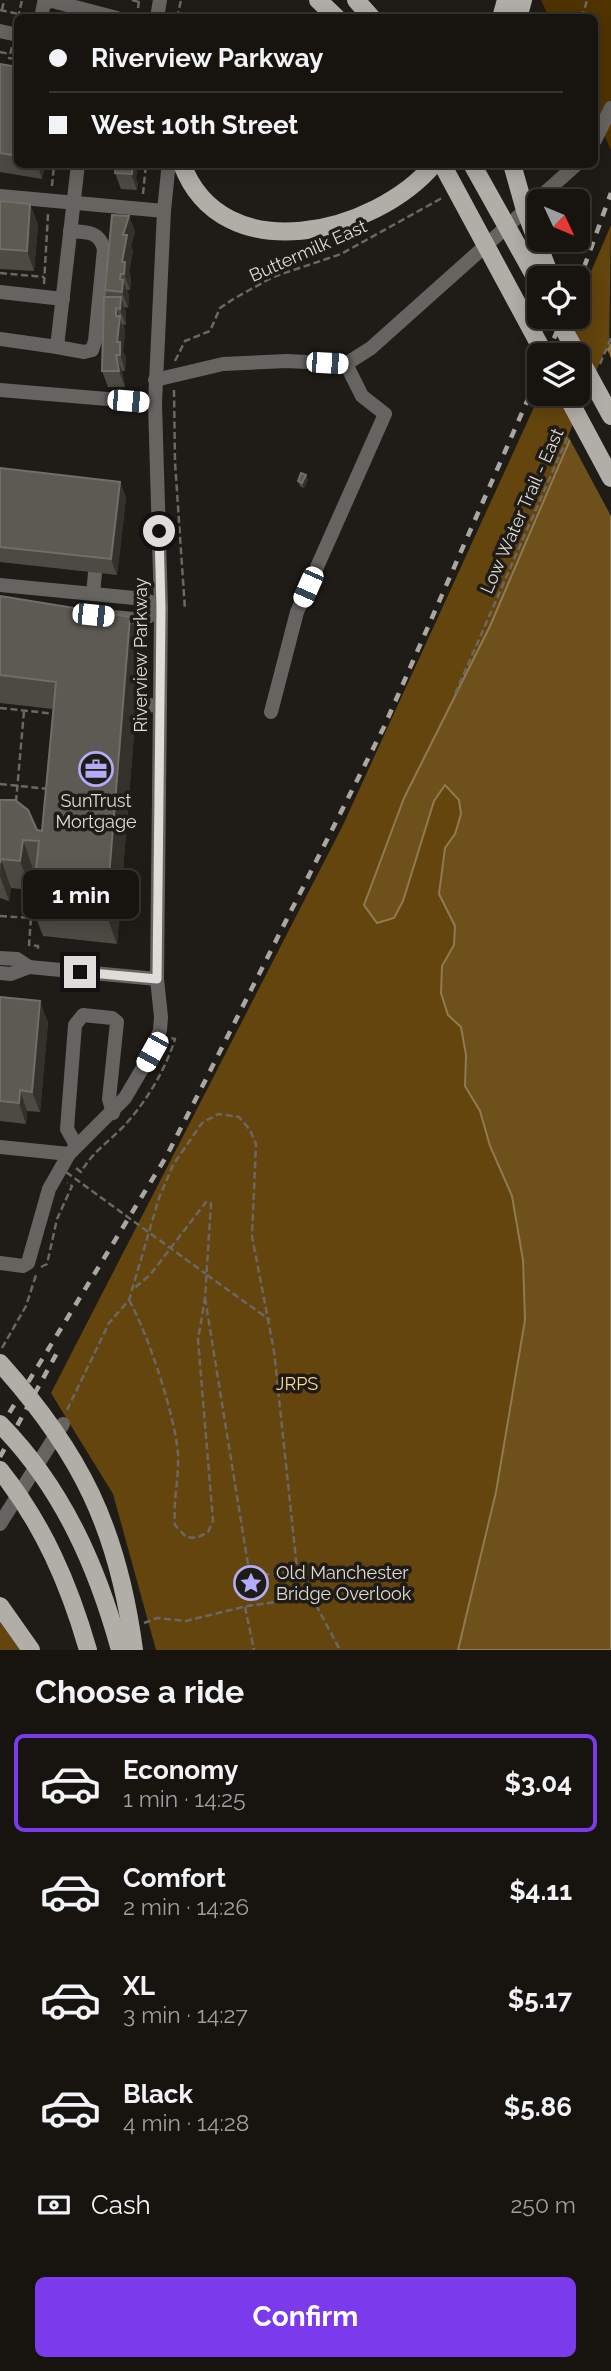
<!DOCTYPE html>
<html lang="en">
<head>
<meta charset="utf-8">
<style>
  body { margin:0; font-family:Raleway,sans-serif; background:#24211e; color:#f1f3f6; height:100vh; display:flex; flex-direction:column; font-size:26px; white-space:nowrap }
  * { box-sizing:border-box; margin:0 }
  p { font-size:23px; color:#9e9e9f }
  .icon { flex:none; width:38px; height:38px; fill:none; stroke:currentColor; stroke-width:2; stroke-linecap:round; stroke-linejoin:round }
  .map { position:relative; height:1650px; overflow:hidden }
  .side { display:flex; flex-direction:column; background:#171410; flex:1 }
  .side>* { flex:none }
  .banner { position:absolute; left:14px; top:14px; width:584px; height:154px; border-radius:10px; box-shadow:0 4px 18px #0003,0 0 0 2px #363330; display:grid; align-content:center; height:154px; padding:0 35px; background:#171410 }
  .needle { width:46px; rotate:134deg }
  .tools { position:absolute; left:527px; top:189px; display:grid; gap:14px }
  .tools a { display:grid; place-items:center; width:63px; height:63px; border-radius:10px; background:#171410; box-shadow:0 4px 18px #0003,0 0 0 2px #363330; font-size:35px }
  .end { position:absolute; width:32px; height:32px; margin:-16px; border:9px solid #dfdcd9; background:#111; box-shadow:0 0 0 4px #111 }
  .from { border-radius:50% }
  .bubble { position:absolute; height:49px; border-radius:10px; background:#171410; box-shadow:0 4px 18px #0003,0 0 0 2px #363330; font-size:23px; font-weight:700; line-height:49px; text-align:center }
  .car { position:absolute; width:21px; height:42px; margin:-21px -10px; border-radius:9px; box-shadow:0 0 5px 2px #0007; background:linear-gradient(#fff 24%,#345 0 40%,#fff 0 76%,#345 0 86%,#fff 0) }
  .banner b { display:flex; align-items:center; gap:24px; height:66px; font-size:26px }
  .banner b+b { border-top:2px solid #363330 }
  .banner i { width:18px; height:18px; background:#f1f3f6 }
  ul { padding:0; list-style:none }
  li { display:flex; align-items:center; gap:21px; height:98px; margin:0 14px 10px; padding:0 21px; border:4px solid transparent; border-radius:10px }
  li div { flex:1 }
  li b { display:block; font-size:26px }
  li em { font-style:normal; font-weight:700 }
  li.current { border-color:#7c3aed }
  li>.icon { width:63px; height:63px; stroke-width:1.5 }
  h2 { padding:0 35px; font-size:32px; line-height:84px }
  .pay { display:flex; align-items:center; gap:18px; height:77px; padding:0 35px; font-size:26px }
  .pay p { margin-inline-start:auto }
  .button { display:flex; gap:14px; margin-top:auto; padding:14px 35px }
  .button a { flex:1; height:80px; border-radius:10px; background:#7c3aed; color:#fff; font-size:28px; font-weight:700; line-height:80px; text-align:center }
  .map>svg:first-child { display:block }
  .green { fill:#4f3400 }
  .forest { fill:#63450d }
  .water { fill:#6e501b; stroke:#907a54; stroke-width:2 }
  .pier { fill:#1f1b16 }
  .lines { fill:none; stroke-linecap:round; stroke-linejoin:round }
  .path { stroke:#6b6763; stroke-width:2.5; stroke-dasharray:7 3.5; stroke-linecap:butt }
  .minor { stroke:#666461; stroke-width:14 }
  .major { stroke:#b1aea8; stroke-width:18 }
  .rail { stroke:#aaa7a3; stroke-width:4.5; stroke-dasharray:9 9; stroke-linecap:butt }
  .path-bridge { stroke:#6b6763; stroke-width:2.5; stroke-dasharray:7 3.5; stroke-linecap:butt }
  .major-bridge { stroke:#b1aea8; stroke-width:18 }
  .wall { fill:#4d4943 }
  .shaded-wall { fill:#34302a }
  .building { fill:#5d5953; stroke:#716d68; stroke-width:2 }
  .route { stroke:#dfdcd9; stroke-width:9 }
  .labels { text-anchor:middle; stroke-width:7; stroke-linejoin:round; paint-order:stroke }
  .street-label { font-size:18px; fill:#dfdcd9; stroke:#1f1b16 }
  .poi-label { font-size:18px; fill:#dfdcd9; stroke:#1f1b16 }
  .park-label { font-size:18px; fill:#fbd498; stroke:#1f1b16 }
</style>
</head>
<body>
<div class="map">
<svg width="611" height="1650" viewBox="0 0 611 1650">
  <rect width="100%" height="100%" fill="#1f1b16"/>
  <!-- green -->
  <polygon class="green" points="541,0 611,0 611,150 595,116 595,18 549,17"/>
  <!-- forest -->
  <g class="forest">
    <path d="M611,225L609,349L490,626L404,798L394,918C416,876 419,824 444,784L460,800L461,814L455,834L445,848L439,894L455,926L454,945L442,966L448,1015L461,1027L466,1055L465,1086L480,1111L490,1146L512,1196L523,1260L525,1320L496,1492L458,1650H156L113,1494L51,1393L343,825L540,394H578V355H555L571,317H578V302Z"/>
    <polygon points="0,1622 20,1650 0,1650"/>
  </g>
  <!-- water -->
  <polygon class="water" points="611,344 611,1650 458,1650 496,1492 525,1320 523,1260 512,1196 490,1146 480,1111 465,1086 466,1055 461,1027 448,1015 441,993 442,966 454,945 455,926 439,894 445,848 455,834 461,814 459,800 445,785 434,801 403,901 394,918 377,923 364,905 404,798 490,626"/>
  <!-- pier -->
  <polygon class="pier" points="606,348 611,358 611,516 568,436"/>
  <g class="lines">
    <!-- path -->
    <g class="path">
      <polyline points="132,0 139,2"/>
      <polyline points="138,8 139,0"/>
      <polyline points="0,10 19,14"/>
      <polyline points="2,10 4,0"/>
      <polyline points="18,18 22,0"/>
      <polyline points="177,18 181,0"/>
      <polyline points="582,18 587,0"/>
      <polyline points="12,47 9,58 18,60"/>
      <polyline points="0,52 10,54"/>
      <polyline points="52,186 54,164"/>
      <polyline points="143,194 146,164"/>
      <polyline points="0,273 44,277"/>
      <polyline points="44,284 48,214"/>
      <polyline points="175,361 185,341 210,331 220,308 235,298 273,277 341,254 442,198"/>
      <polyline points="600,364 611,338"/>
      <polyline points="174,390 175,462 185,610"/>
      <polyline points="455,694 569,434"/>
      <polyline points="0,708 56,714"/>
      <polyline points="0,784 49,789"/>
      <polyline points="16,802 24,711"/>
      <polyline points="0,916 31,918 29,945 38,946 38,949"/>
      <path d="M76,1168L81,1172C92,1153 107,1143 122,1128C145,1104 165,1071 175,1039L171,1038"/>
      <polyline points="41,1267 47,1264 57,1219 72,1186 67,1183"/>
      <polyline points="207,1275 270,1320"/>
      <polyline points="205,1298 251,1583"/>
      <path d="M129,1300C148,1334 175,1415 178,1454C179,1478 173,1501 175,1525L186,1537L197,1538L208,1532L213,1521L198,1340L205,1298L211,1203L206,1202L150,1275L132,1290"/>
      <polyline points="2,1348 26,1306 36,1275"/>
      <polyline points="67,1410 109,1323 129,1300 159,1198 173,1165 202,1123 218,1114 239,1117 250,1130 256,1144 252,1236 274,1351 297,1569 340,1650"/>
      <polyline points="252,1577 297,1569"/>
      <polyline points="302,1594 294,1595 308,1589"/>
      <polyline points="245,1607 254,1650"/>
      <polyline points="144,1623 157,1618 186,1621 247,1606 297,1599 304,1596 302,1594"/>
    </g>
    <!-- minor -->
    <g class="minor">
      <polyline points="41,18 44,3 52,1 117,18"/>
      <polyline points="157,18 160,0"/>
      <polyline points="0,31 18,35"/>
      <polyline points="595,140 611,108"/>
      <polyline points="0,196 164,211"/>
      <polyline points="0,292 63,299"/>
      <polyline points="0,339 57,347 78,164"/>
      <path d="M57,347L84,352L92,350L95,341L104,249C99,231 86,232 70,231"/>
      <polyline points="155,380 223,364 287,361 346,364 371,348 577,164"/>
      <polyline points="0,390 155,403"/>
      <polyline points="0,585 145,599 161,608 143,620 113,617"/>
      <polyline points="93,594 95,573"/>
      <polyline points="136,704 160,706"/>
      <polyline points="271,712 297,612 385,414 362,396 346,364"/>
      <polyline points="0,958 17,959 29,967 157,979"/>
      <polyline points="0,973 11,974 29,967"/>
      <polyline points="76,1145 67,1129 75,1025 83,1015 112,1018 117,1022 109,1099 113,1113"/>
      <polyline points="0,1147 69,1154"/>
      <polyline points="0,1263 23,1266 28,1263 49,1189 69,1154 125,1098 152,1052 160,1030 161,1017 157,979 161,608 155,403 164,211 168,171 172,164"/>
      <polyline points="0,1524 63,1424"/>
    </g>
    <!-- major -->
    <g class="major">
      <polyline points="318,0 337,18"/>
      <polyline points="356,0 372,18"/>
      <polyline points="501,18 506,0"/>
      <polyline points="518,18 523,0"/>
      <path d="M182,164C222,272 376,234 434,164"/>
      <polyline points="0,1606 31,1650"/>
    </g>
    <!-- rail -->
    <g class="rail">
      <polyline points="578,284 611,193"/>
      <polyline points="547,355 563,317"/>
      <polyline points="0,1428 166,1157 206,1079 384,727 539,374"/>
      <polyline points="0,1457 58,1351"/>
    </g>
    <!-- path-bridge -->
    <polyline class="path-bridge" points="66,1172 206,1274"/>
    <!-- major-bridge -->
    <g class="major-bridge">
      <polyline points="442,164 545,355"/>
      <polyline points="472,164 539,284"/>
      <polyline points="512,164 525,210 551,278"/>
      <polyline points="557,317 611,416"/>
      <polyline points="566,394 611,478"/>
      <path d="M0,1363C81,1453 118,1529 134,1650"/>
      <path d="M0,1424C62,1487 97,1566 120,1650"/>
      <path d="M0,1470C43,1524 69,1584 88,1650"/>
    </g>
  </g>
  <!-- wall -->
  <g class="wall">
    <polygon points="0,64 18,67 18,164 45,164 42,179 0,172"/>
    <polygon points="138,164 136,178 138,184 137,190 121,189 115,173"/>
    <polygon points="0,201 30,204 38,225 34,271 0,269"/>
    <polygon points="129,216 135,232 131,246 133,251 129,272 131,278 130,290 127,290 129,296 128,308 124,307 126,313 126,325 123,324 125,332 123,351 126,358 125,371 122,371 125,387 108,387 102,371 108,297 105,290"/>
    <polygon points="0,468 120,482 126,498 117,575 0,562"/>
    <polygon points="306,475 308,480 304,488 300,486 298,481"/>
    <polygon points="0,596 130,617 141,647 117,944 43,936 32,907 36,870 33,869 31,890 11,888 9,901 0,898 0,800 37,830 42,831 53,709 0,703"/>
    <polygon points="0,997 48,1022 40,1112 27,1111 26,1124 0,1121"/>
  </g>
  <!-- shaded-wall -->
  <g class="shaded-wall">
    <polygon points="37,164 45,164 42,179"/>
    <polygon points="129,164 138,164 136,177 138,184 137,190 129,168"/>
    <polygon points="30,204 38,225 34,271 27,251"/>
    <polygon points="129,216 135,232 131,246 133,251 129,272 131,278 130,290 124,274 122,262 123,235"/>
    <polygon points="121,274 129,296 128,308 122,292 120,279"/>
    <polygon points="121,297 126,313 126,325 120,309"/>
    <polygon points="116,308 125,332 123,351 126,358 125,371 117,342"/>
    <polygon points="116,355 122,371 125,387 119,371"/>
    <polygon points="306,475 308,480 304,488 302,483"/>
    <polygon points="120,482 126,498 117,575 111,559"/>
    <polygon points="130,617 141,647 117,944 106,914"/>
    <polygon points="23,840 33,869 31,890 20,861"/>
    <polygon points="1,859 11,888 9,901 0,876"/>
    <polygon points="40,1001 48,1022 40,1112 32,1092"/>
    <polygon points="20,1090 27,1111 26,1124 19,1103"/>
  </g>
  <!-- building -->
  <g class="building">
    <polygon points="0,64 18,67 18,156 0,153"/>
    <polygon points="116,164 129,164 129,168 132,168 132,174 115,173"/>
    <polygon points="0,201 30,204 27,251 0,249"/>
    <polygon points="112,215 129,216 123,235 127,235 122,262 125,262 124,274 121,274 120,279 123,280 122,292 105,290"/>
    <polygon points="104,297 121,297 120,309 116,308 116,316 120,316 117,342 120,342 120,355 116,355 119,371 102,371"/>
    <polygon points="0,468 120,482 111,559 0,547"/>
    <polygon points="301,473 306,475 302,483 298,481"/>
    <polygon points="0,596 130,617 106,914 32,907 39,841 23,840 20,861 1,859 0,863 0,800 15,800 28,810 37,830 42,831 56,682 0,675"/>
    <polygon points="0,997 40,1001 32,1092 20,1090 19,1103 0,1101"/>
  </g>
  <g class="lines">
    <!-- route -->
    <polyline class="route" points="80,972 157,979 161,608 159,531"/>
  </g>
  <!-- icons -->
  <defs>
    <g id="office-ring" transform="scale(1.75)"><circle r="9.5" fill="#1f1b16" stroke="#b3acf9" stroke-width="1.5"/><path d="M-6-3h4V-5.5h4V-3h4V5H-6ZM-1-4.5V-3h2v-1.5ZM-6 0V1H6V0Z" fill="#b3acf9"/></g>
    <g id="sight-ring" transform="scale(1.75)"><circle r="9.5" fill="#1f1b16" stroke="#b3acf9" stroke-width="1.5"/><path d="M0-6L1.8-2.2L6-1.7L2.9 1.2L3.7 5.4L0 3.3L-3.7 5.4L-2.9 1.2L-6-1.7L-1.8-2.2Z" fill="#b3acf9"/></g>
  </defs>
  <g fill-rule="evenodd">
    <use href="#office-ring" x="96" y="769"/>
    <use href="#sight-ring" x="251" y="1583"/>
  </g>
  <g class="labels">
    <!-- street labels -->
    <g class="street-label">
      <text transform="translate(308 251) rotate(-24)" y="6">Buttermilk East</text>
      <text transform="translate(522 511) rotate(-66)" y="6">Low Water Trail - East</text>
      <text transform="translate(141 655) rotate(-90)" y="6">Riverview Parkway</text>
    </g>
    <!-- poi labels -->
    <g class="poi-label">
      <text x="96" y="807">SunTrust<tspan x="96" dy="21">Mortgage</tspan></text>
      <text x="276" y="1579" text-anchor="start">Old Manchester<tspan x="276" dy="21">Bridge Overlook</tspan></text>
    </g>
    <!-- park labels -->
    <g class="park-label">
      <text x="297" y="1390">JRPS</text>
    </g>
  </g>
</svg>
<div class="tools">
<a><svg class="needle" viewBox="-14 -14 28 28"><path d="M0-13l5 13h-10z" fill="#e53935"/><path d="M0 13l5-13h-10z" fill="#9e9e9f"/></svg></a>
<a><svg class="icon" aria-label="locate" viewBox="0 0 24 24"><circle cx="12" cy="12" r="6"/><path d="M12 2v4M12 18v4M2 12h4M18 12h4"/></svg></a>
<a><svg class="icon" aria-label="layers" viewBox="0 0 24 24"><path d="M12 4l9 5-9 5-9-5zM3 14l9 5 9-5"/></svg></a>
</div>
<i class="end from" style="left:159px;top:531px"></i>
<i class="end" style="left:80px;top:972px"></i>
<div class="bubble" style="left:23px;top:870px;width:116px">1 min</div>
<i class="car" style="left:327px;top:363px;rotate:93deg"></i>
<i class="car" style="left:128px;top:401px;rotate:95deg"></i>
<i class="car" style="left:308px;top:587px;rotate:204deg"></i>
<i class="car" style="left:93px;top:615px;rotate:96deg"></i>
<i class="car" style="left:152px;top:1052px;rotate:209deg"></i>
<div class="banner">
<b><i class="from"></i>Riverview Parkway</b>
<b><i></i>West 10th Street</b>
</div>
</div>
<section class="side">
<h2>Choose a ride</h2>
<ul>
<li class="current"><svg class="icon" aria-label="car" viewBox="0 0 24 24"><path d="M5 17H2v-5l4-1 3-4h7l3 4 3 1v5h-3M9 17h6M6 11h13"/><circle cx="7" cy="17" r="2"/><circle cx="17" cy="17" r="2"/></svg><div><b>Economy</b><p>1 min · 14:25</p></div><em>$3.04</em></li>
<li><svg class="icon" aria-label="car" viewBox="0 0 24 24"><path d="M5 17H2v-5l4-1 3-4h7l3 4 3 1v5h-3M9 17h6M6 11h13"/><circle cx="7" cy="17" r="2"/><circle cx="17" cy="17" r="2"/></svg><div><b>Comfort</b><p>2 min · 14:26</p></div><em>$4.11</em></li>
<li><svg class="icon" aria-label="car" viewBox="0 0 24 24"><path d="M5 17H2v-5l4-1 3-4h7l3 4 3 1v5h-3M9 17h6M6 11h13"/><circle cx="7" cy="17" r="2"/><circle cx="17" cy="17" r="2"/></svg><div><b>XL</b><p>3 min · 14:27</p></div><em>$5.17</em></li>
<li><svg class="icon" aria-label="car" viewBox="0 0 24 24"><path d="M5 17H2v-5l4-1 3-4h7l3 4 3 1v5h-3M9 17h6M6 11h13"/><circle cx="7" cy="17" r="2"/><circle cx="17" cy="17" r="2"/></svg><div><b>Black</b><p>4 min · 14:28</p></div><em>$5.86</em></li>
</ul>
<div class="pay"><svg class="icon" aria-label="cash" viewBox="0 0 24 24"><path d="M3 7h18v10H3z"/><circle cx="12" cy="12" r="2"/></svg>Cash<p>250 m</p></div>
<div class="button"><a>Confirm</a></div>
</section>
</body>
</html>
